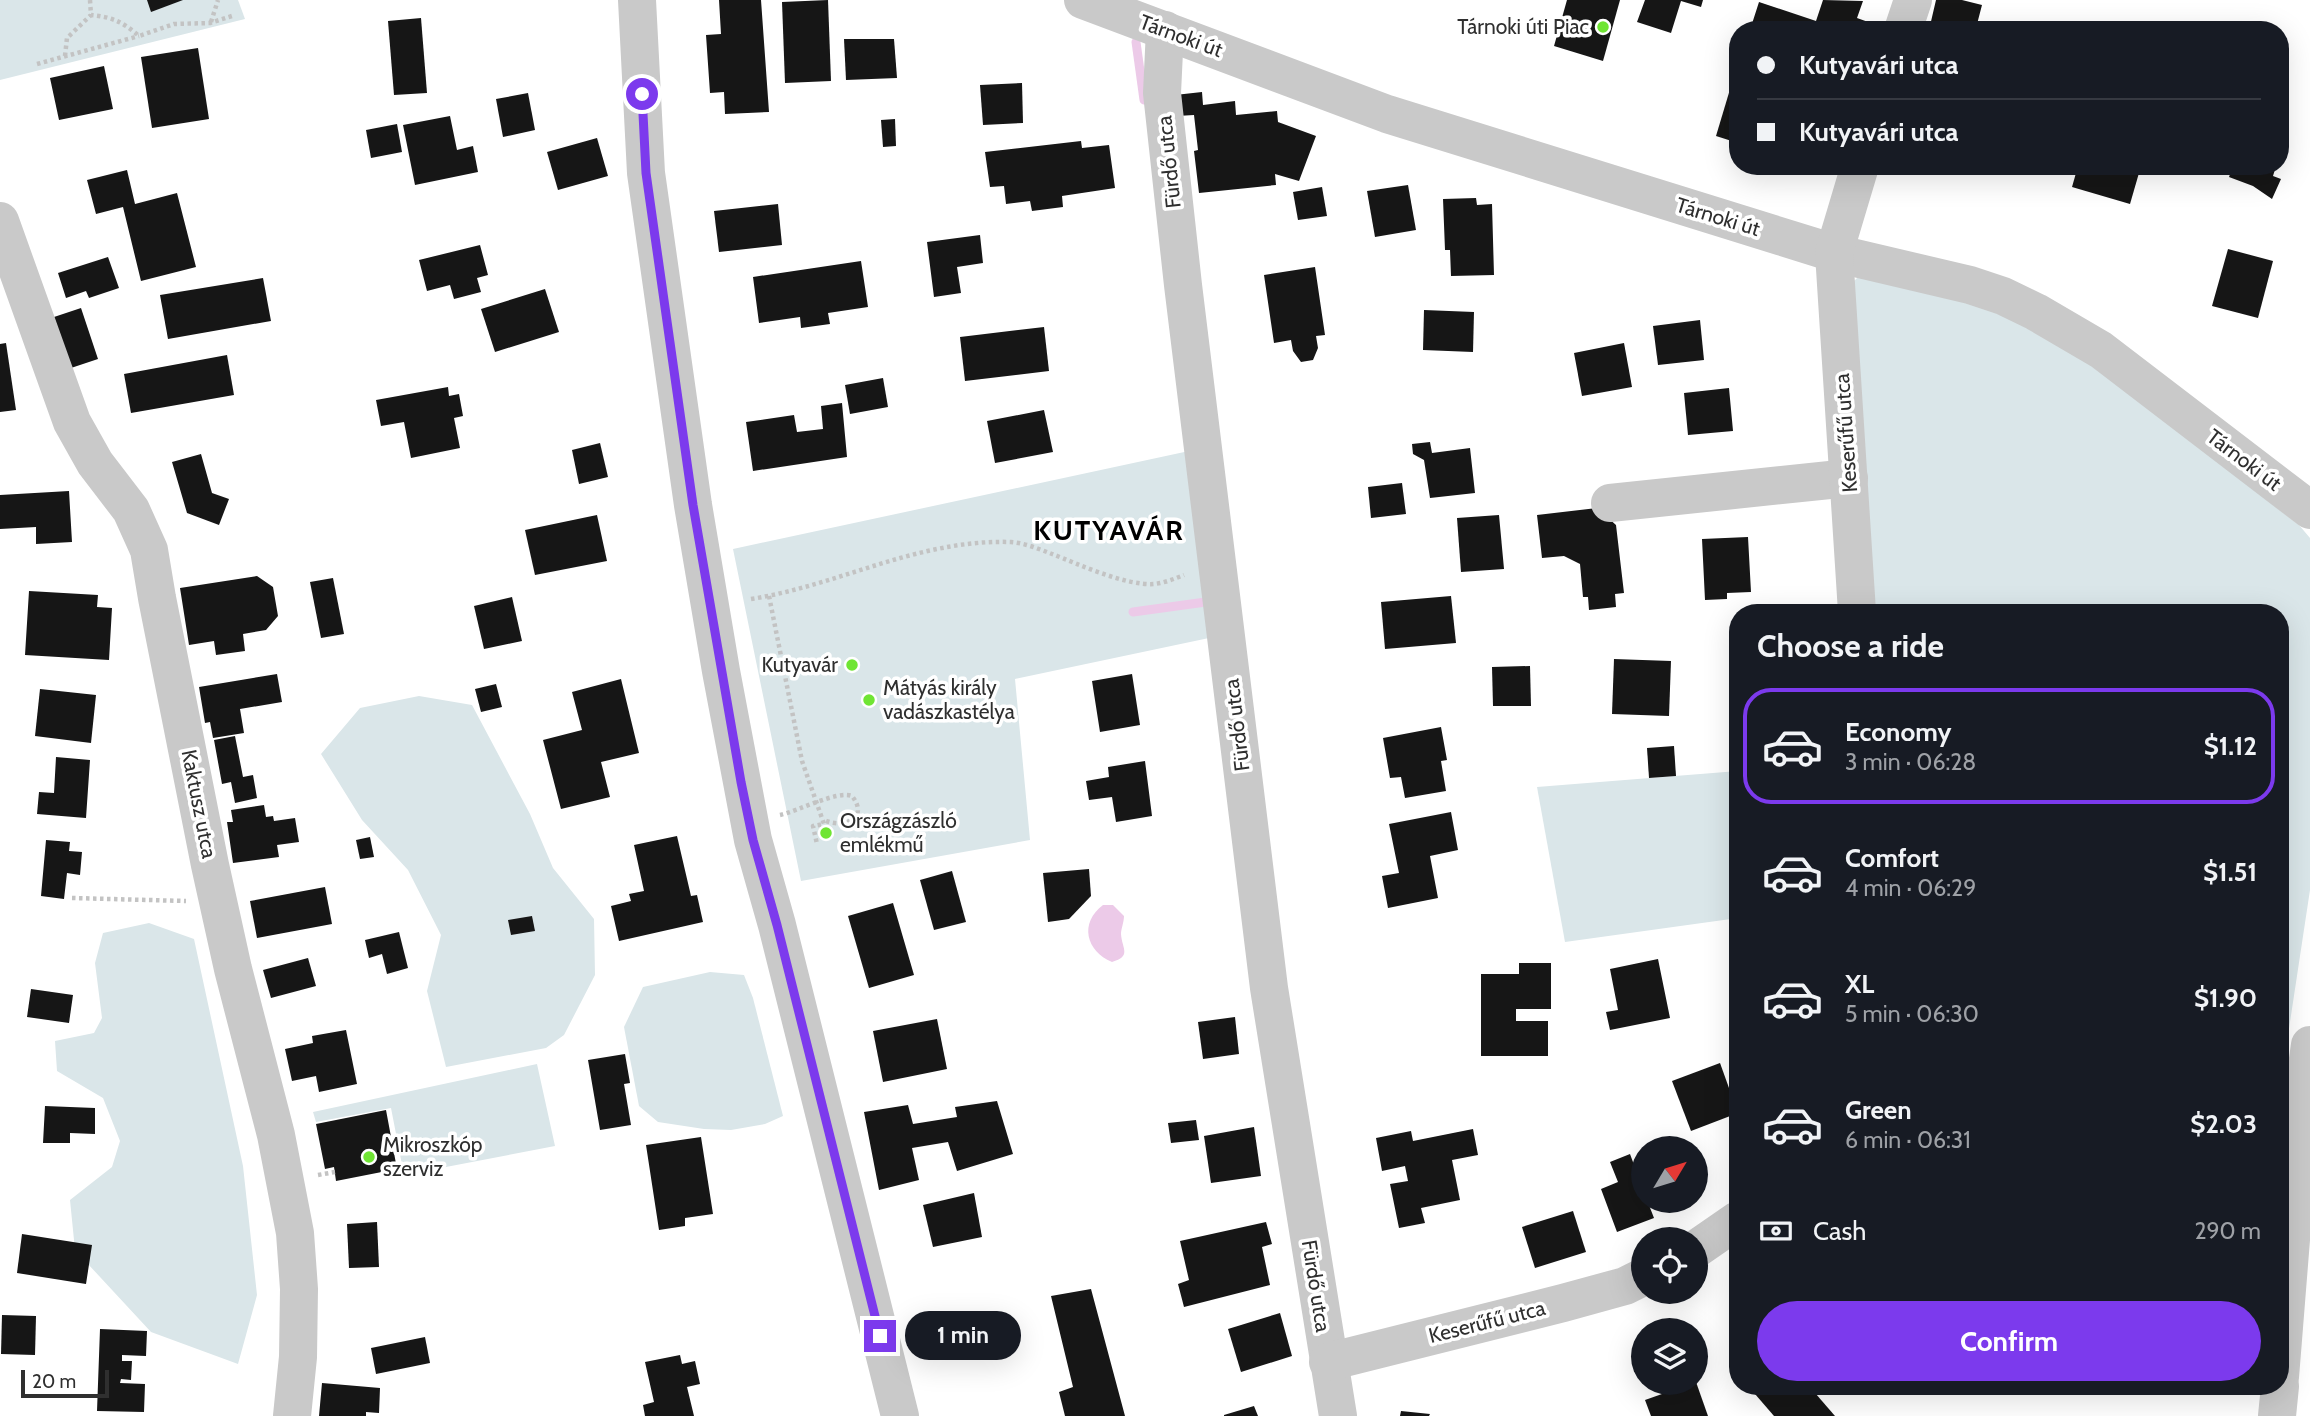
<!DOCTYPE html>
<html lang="en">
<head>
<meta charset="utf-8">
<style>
  body { margin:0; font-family:Cabin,sans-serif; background:#20242c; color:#f1f3f6; height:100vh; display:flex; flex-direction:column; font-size:26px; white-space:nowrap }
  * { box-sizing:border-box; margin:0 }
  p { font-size:23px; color:#9ea1a6 }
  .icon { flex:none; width:38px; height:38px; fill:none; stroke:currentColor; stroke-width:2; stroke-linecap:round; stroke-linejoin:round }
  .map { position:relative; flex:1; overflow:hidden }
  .drawer { position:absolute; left:1729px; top:604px; width:560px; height:791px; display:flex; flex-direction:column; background:#171b24; border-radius:28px; box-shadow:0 7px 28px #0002 }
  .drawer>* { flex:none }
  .hud { position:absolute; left:1729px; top:21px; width:560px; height:154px; border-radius:28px; box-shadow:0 7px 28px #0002; display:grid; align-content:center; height:154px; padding:0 28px; background:#171b24 }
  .needle { width:46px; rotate:52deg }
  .buttons { position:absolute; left:1631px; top:1136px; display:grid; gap:14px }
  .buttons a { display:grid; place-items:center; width:77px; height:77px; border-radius:50%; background:#171b24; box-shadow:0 7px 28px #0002; font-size:35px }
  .scale { position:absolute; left:21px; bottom:18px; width:88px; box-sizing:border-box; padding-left:7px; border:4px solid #2f2f2f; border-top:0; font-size:19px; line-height:24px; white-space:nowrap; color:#2f2f2f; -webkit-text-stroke:5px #fff; paint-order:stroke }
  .end { position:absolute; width:32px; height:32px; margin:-16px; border:9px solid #7c3aed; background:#fff; box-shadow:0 0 0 4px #fff }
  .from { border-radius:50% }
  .bubble { position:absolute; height:49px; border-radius:24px; background:#171b24; box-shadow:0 7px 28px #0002; font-size:23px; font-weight:700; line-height:49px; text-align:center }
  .hud b { display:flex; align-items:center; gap:24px; height:66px; font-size:26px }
  .hud b+b { border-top:2px solid #363941 }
  .hud i { width:18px; height:18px; background:#f1f3f6 }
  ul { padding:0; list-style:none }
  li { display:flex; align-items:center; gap:21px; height:116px; margin:0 14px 10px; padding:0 14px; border:4px solid transparent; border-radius:28px }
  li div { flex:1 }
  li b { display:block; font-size:26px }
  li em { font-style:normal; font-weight:700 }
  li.on { border-color:#7c3aed }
  li>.icon { width:63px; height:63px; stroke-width:1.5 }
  h2 { padding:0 28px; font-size:32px; line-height:84px }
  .pay { display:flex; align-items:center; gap:18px; height:77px; padding:0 28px; font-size:26px }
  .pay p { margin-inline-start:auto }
  .button { display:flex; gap:14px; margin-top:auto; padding:14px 28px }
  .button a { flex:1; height:80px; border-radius:42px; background:#7c3aed; color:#fff; font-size:28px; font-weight:700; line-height:80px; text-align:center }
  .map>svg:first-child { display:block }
  .green { fill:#dae6e9 }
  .water { fill:#eccae8 }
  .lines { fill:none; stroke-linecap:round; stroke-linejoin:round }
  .stream { stroke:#eccae8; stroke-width:9 }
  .building { fill:#161616 }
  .path { stroke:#c3c3c3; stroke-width:4.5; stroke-dasharray:3.5 3.5; stroke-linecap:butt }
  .minor { stroke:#c9c9c9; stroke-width:38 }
  .route { stroke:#7c3aed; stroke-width:9 }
  .poi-dot { fill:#6fe533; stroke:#fff; stroke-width:2.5 }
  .labels { text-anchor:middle; stroke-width:7; stroke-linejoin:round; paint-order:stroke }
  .poi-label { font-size:21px; fill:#2f2f2f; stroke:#fff; text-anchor:start }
  .street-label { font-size:21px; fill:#2f2f2f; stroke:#fff }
  .district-label { font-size:28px; font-weight:bold; letter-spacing:2px; fill:#000; stroke:#fff }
</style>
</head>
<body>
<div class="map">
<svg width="2310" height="1416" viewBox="0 0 2310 1416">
  <rect width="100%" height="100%" fill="#fff"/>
  <!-- green -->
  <g class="green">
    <polygon points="0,0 238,0 245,19 0,80"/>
    <polygon points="1858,277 1974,303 2065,344 2299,525 2310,538 2310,890 2280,1088 2280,612 1870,612 1853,282"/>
    <polygon points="1189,451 1209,638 1015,679 1030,840 801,881 733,549"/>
    <polygon points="419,696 472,705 530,814 553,868 594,919 595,975 564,1035 546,1048 446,1067 427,991 441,935 408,870 362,820 321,754 360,708"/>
    <polygon points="1738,771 1738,918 1565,942 1537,787"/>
    <polygon points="149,923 194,939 243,1166 257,1295 238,1364 151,1332 75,1250 70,1200 112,1167 120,1141 103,1098 57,1071 55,1041 94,1033 102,1018 95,963 103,933"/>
    <polygon points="710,972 744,975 753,998 783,1116 765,1124 731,1130 704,1129 658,1122 639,1106 624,1027 643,987"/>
    <polygon points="537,1064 555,1146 404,1175 391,1108 316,1122 313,1112"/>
  </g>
  <!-- water -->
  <path class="water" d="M1103,905H1113L1124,916C1124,922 1121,929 1121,934C1122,949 1132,956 1112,962C1086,951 1079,923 1103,905Z"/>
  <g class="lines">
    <!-- stream -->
    <g class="stream">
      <polyline points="1136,42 1144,100"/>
      <polyline points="1133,612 1213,601"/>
    </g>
  </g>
  <!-- building -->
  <g class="building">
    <polygon points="147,0 183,0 151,12"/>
    <polygon points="719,0 761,0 769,112 725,114 724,92 710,93 706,35 721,34"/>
    <polygon points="828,0 831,81 785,83 782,2"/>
    <polygon points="1567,0 1620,0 1603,61 1554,46"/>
    <polygon points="1645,0 1703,0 1701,7 1681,1 1671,33 1637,22"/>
    <polygon points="1823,0 1863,1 1857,18 1871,23 1869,30 1750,30 1759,2 1816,21"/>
    <polygon points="1936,0 1962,0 1982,5 1976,28 1953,22 1951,30 1929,30"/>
    <polygon points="421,18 427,93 394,95 388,21"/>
    <polygon points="844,39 894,39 897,78 846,80"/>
    <polygon points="198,48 209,119 152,128 141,57"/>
    <polygon points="104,66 113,109 59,120 50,78"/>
    <polygon points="1022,83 1023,123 983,125 980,85"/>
    <polygon points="1731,86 1738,88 1738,143 1716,136"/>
    <polygon points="1202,92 1203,105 1235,101 1236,115 1277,111 1278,122 1316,136 1299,181 1275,174 1276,185 1199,193 1194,151 1198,150 1194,115 1177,116 1175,95"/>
    <polygon points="528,93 535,130 503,137 496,99"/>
    <polygon points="450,116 457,150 473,146 478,172 415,185 403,125"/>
    <polygon points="895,119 896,146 883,147 881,120"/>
    <polygon points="397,124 402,152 371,158 366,130"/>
    <polygon points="597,138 608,176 558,190 547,152"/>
    <polygon points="1081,141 1082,148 1109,145 1115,188 1062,196 1063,207 1032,211 1030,201 1006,204 1004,186 990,187 985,152"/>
    <polygon points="2078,166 2141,166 2130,204 2072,187"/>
    <polygon points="2233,166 2276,166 2273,176 2281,179 2272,199 2253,186 2229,177"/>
    <polygon points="127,170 135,204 177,193 196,267 141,281 123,207 96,214 87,180"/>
    <polygon points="1408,185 1416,230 1375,237 1367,191"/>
    <polygon points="1322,187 1327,216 1298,220 1293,192"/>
    <polygon points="1476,198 1477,205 1492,204 1494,275 1451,276 1450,250 1445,250 1443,199"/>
    <polygon points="778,204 782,245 719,252 714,211"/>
    <polygon points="980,235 983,263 957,267 961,293 934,297 927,242"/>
    <polygon points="480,245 488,275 477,278 481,292 454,299 450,285 427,291 419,260"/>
    <polygon points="2228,249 2273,261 2258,318 2212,306"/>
    <polygon points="108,257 119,288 89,298 86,291 66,298 58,273"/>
    <polygon points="861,261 868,307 828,313 830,324 801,328 800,317 759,323 753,277"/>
    <polygon points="1315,267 1325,335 1316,336 1318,348 1313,360 1301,362 1293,351 1291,340 1274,343 1264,275"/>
    <polygon points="263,278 271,321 168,339 160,295"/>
    <polygon points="545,289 559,332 495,352 481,309"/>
    <polygon points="81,308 98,359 71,368 54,317"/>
    <polygon points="1424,310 1474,312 1473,352 1423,350"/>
    <polygon points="1700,320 1704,360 1658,365 1653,326"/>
    <polygon points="1044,327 1049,371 965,381 960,337"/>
    <polygon points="6,343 16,410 0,412 0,344"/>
    <polygon points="1624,343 1632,387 1582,396 1574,353"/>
    <polygon points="227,355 234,395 131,413 124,374"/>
    <polygon points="883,378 888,407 850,414 845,385"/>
    <polygon points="448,387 449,396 459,394 463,416 454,418 460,448 411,458 404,422 381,426 376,400"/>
    <polygon points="1729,388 1733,431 1688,435 1684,393"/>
    <polygon points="842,403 847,457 753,471 746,422 794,415 797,432 823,429 821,406"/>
    <polygon points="1044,410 1053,452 995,463 987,421"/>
    <polygon points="1430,442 1432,453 1470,448 1475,493 1430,498 1424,460 1413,454 1412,444"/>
    <polygon points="600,443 608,477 579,484 572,450"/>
    <polygon points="201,454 212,493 229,499 219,525 187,513 172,462"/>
    <polygon points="1402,483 1406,514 1371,518 1368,487"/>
    <polygon points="69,491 72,542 36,544 36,527 0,529 0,495"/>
    <polygon points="1597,508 1616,525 1624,593 1615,594 1616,607 1589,610 1588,597 1583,597 1580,564 1564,556 1542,558 1537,515"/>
    <polygon points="597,515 607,561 535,575 525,530"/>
    <polygon points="1499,515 1504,569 1461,572 1457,518"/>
    <polygon points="1748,537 1751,592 1727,593 1727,599 1705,600 1702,539"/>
    <polygon points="257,576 273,587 278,616 266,630 243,634 245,651 216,655 214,641 189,645 180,588"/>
    <polygon points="333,578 344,634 321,638 310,582"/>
    <polygon points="29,591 98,595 97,607 112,608 109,660 25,655"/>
    <polygon points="1451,596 1456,643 1385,649 1381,602"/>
    <polygon points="512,597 522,641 484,649 474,606"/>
    <polygon points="1614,659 1671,661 1669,716 1612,714"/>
    <polygon points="1530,666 1531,706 1493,706 1492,667"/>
    <polygon points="277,674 282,702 240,709 244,733 213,738 210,722 205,723 199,687"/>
    <polygon points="1132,674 1140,725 1100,732 1092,681"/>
    <polygon points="621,679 639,753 601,762 610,797 561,809 543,740 582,730 572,692"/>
    <polygon points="496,684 502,707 481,712 475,689"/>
    <polygon points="40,689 96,695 91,743 35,736"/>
    <polygon points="1441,727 1447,760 1441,761 1446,791 1405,798 1401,777 1390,778 1383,738"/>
    <polygon points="235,736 243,777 253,775 257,798 235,803 231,782 222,784 214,740"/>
    <polygon points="1674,746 1676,776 1649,778 1647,748"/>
    <polygon points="56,757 90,760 86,818 37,814 39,792 54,793"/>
    <polygon points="1145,761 1152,816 1116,822 1112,797 1089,800 1086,781 1109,777 1108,767"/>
    <polygon points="264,805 266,817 273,816 274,821 295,818 299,842 277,845 279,857 233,863 227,822 233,822 231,810"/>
    <polygon points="1451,812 1458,850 1430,856 1438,898 1388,908 1382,876 1399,873 1389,824"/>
    <polygon points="677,836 691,896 697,895 703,922 619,941 611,906 631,901 629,894 644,891 634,845"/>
    <polygon points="370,837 374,857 360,859 356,840"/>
    <polygon points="46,840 70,842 69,851 82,852 80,875 67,873 64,899 41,896"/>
    <polygon points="1089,869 1091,896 1069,919 1048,922 1043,873"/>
    <polygon points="952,871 966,922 934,930 920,880"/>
    <polygon points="325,887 332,924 257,938 250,901"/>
    <polygon points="893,903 914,975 869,988 848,916"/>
    <polygon points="532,916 535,931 511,935 508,920"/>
    <polygon points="399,932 408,968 387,974 382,954 369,958 365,940"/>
    <polygon points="308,958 316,986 271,998 263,970"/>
    <polygon points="1658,959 1670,1018 1610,1030 1606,1012 1618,1010 1610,969"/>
    <polygon points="1519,963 1551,963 1551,1009 1516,1009 1516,1021 1548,1021 1548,1056 1481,1056 1481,974 1519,974"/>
    <polygon points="31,989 73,995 69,1023 27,1017"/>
    <polygon points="1235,1017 1239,1054 1203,1059 1198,1022"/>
    <polygon points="937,1019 947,1069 883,1082 873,1031"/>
    <polygon points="346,1030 357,1084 319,1092 316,1076 292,1081 285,1049 313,1043 312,1036"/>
    <polygon points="625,1054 630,1083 624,1084 631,1125 600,1130 588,1060"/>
    <polygon points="1720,1063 1738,1113 1691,1131 1672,1081"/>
    <polygon points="997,1101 1013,1154 957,1171 948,1142 912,1148 919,1180 879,1190 864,1112 908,1105 913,1124 957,1117 955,1107"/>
    <polygon points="45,1106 95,1108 95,1134 70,1133 70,1143 43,1143"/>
    <polygon points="386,1110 397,1169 336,1181 334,1167 325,1169 316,1124"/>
    <polygon points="1196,1120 1199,1140 1171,1143 1168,1123"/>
    <polygon points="1254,1127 1261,1176 1211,1183 1204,1136"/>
    <polygon points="1473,1129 1478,1155 1452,1160 1460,1200 1421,1208 1425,1223 1399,1228 1390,1184 1408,1181 1405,1166 1382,1171 1376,1138 1411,1131 1413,1141"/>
    <polygon points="701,1137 713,1214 685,1218 685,1226 659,1230 646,1145"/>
    <polygon points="1630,1154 1643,1189 1643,1200 1647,1200 1654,1218 1617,1232 1601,1189 1618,1182 1610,1162"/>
    <polygon points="974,1193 982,1237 933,1247 923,1205"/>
    <polygon points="1573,1211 1586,1252 1535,1268 1522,1227"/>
    <polygon points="377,1222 379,1267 349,1268 347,1224"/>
    <polygon points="1266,1222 1272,1244 1262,1247 1270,1285 1184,1307 1178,1284 1189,1280 1180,1241"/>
    <polygon points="22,1234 92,1245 86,1284 17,1273"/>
    <polygon points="1091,1289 1125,1416 1065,1416 1059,1392 1073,1387 1051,1296"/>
    <polygon points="1280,1313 1292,1356 1241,1372 1228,1329"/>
    <polygon points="2,1315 36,1316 35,1355 1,1354"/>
    <polygon points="100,1329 147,1331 146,1356 122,1355 122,1361 132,1361 131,1380 121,1379 120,1383 145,1384 144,1412 97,1411"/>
    <polygon points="425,1337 430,1363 376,1374 371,1348"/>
    <polygon points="680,1355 682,1364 695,1361 700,1384 687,1387 694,1416 645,1416 643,1405 654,1402 645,1362"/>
    <polygon points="1696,1382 1708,1416 1651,1416 1645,1400"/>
    <polygon points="322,1383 380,1388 379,1413 366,1412 366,1416 319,1416"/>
    <polygon points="1764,1386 1809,1386 1835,1416 1774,1416 1755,1394"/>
    <polygon points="2174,1386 2219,1386 2218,1391 2174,1388"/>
    <polygon points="1254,1406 1258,1416 1224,1416 1224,1415"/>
    <polygon points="1401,1411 1430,1414 1429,1416 1400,1416"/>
  </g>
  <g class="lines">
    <!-- path -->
    <g class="path">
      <path d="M90,0L91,15C112,17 123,22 139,36L174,24L210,23L235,15"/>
      <polyline points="211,22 218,0"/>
      <polyline points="65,56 67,38 91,15"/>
      <polyline points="37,64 139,36"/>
      <polyline points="769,596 802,761 824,824 813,826 817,844"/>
      <path d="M751,599C840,585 918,539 1011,542C1025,543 1039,549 1052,554C1078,564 1126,586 1154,584C1164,583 1174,579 1184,575"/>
      <path d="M780,815C798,811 838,790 852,796C870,819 843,829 824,820"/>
      <polyline points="72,898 186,901"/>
      <polyline points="318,1175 335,1172"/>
    </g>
    <!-- minor -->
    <g class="minor">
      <polyline points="637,0 646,173 693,505 721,671 753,840 777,925 900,1416"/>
      <polyline points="1083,0 1387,114 1834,253 1970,285 2003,296 2036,312 2101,350 2310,510"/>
      <polyline points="1165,30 1162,93 1183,285 1269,988 1338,1416"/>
      <polyline points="1903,30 1913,0"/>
      <polyline points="0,221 72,422 95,463 131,510 149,550 157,598 210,865 233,969 276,1135 295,1233 299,1289 298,1357 292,1416"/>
      <polyline points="1610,503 1849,478"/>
      <polyline points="1857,612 1834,253 1860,166"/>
      <polyline points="1696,1249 1738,1220"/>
      <polyline points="1328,1362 1563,1303 1625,1286 1643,1277"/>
      <polyline points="2280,1377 2302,1102 2310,1045"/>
      <polyline points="2277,1416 2280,1386"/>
    </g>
  </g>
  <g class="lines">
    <!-- route -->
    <polyline class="route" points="642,94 646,173 693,505 741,782 753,840 777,925 880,1336"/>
  </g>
  <!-- markers -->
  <g class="poi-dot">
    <circle cx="1603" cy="27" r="7"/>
    <circle cx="852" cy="665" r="7"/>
    <circle cx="869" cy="700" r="7"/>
    <circle cx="826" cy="833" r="7"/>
    <circle cx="369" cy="1157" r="7"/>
  </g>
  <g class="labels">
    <!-- poi labels -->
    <g class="poi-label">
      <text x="1589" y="34" text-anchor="end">Tárnoki úti Piac</text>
      <text x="838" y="672" text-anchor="end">Kutyavár</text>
      <text x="883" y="695">Mátyás király<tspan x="883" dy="24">vadászkastélya</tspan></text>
      <text x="840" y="828">Országzászló<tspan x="840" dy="24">emlékmű</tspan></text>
      <text x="383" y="1152">Mikroszkóp<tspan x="383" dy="24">szerviz</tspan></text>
    </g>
    <!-- street labels -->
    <g class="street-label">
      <text transform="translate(1181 36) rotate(20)" y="7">Tárnoki út</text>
      <text transform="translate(1169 162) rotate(-96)" y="7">Fürdő utca</text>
      <text transform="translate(1718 217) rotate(17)" y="7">Tárnoki út</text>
      <text transform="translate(1846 433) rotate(-94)" y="7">Keserűfű utca</text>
      <text transform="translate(2244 460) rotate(37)" y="7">Tárnoki út</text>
      <text transform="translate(1237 725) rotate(-97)" y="7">Fürdő utca</text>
      <text transform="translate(199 804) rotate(79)" y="7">Kaktusz utca</text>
      <text transform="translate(1316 1286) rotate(81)" y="7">Fürdő utca</text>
      <text transform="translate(1487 1322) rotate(-14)" y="7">Keserűfű utca</text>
    </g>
    <!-- district labels -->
    <g class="district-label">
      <text x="1109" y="540">KUTYAVÁR</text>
    </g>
  </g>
</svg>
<div class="buttons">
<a><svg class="needle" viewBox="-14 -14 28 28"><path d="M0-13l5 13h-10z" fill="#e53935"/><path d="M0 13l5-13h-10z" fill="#9ea1a6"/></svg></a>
<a><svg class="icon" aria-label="locate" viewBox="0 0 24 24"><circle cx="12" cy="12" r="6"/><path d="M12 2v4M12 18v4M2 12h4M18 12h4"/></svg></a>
<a><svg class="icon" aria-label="layers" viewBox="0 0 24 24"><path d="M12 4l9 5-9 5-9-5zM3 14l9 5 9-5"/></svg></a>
</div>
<div class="scale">20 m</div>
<i class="end from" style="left:642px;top:94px"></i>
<i class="end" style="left:880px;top:1336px"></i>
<div class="bubble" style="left:905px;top:1311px;width:116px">1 min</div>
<div class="hud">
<b><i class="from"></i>Kutyavári utca</b>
<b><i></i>Kutyavári utca</b>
</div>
<section class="drawer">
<h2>Choose a ride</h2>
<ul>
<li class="on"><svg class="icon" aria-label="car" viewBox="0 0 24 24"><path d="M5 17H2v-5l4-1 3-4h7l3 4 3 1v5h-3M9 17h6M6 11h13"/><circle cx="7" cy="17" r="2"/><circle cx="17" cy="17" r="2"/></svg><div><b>Economy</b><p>3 min · 06:28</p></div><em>$1.12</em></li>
<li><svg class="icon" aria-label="car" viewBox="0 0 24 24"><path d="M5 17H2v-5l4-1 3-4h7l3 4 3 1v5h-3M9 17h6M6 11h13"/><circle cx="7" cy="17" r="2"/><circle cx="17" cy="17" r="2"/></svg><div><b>Comfort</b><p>4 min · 06:29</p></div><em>$1.51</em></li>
<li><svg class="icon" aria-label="car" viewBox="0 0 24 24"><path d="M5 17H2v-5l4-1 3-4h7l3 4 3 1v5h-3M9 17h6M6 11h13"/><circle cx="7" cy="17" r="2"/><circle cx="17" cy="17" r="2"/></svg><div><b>XL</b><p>5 min · 06:30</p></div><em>$1.90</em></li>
<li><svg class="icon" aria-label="car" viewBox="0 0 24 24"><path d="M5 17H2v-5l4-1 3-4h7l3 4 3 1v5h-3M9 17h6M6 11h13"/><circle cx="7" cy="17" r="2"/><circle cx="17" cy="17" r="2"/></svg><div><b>Green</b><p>6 min · 06:31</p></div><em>$2.03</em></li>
</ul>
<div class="pay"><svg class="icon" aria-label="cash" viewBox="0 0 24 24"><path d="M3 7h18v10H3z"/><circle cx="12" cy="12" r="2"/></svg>Cash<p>290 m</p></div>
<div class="button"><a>Confirm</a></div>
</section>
</div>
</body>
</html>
